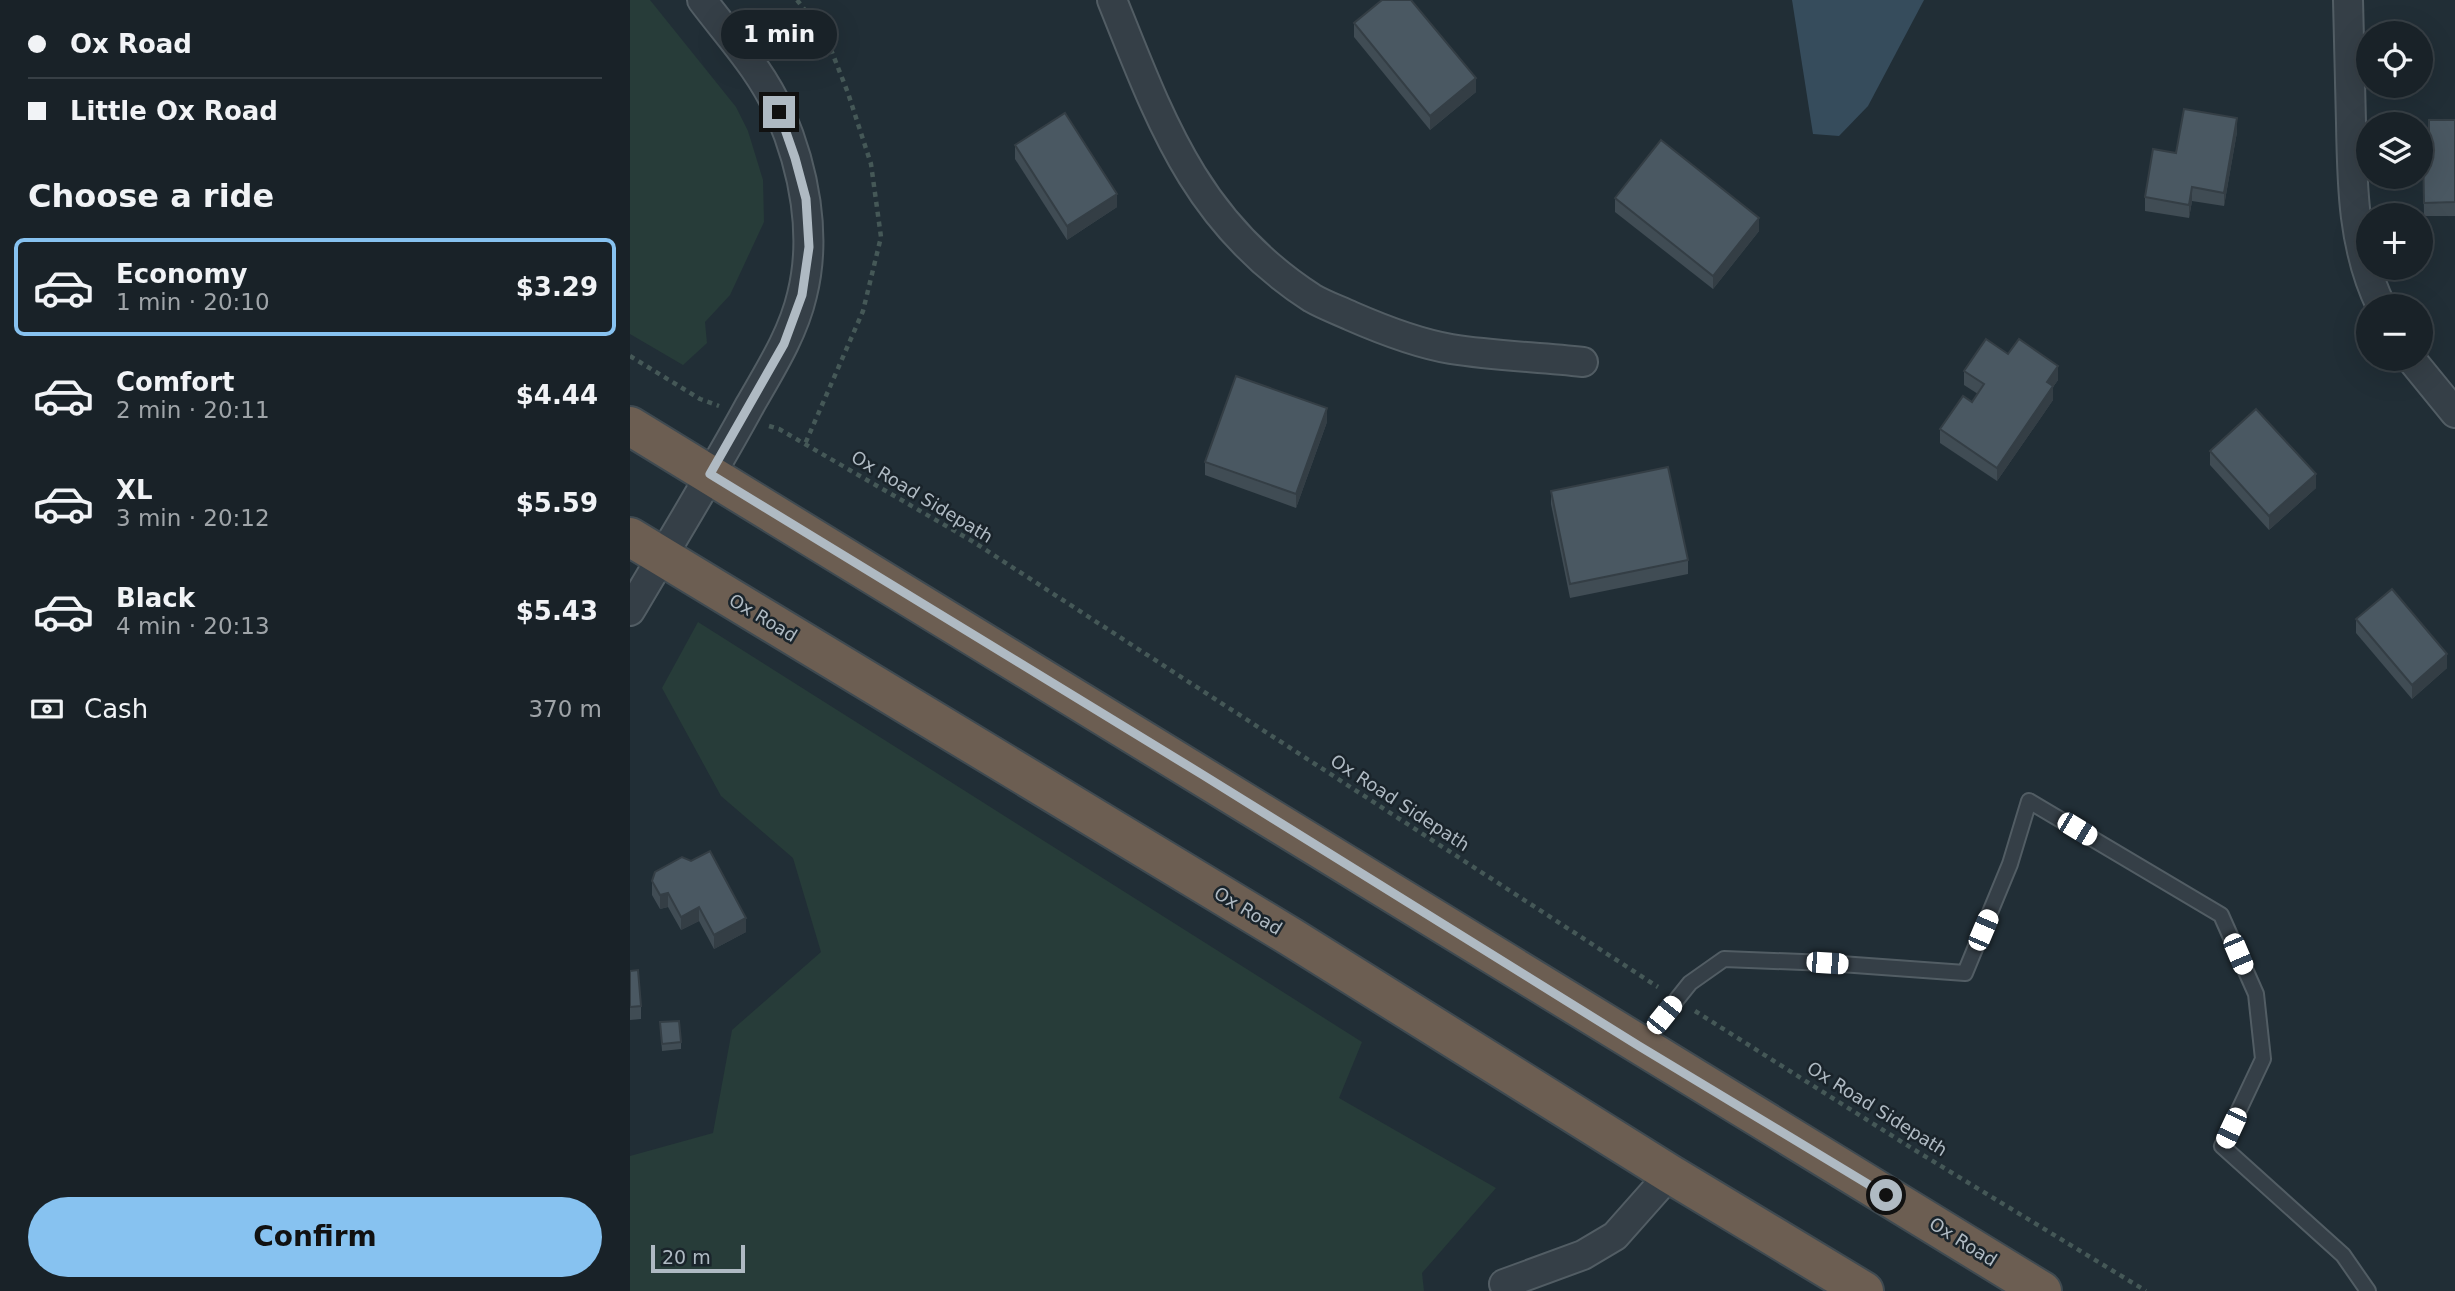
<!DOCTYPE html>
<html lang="en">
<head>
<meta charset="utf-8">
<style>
  body { margin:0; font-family:"DejaVu Sans",sans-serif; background:#262f34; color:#f1f3f6; height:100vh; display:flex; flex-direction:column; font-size:26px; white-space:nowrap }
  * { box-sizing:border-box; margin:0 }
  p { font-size:23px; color:#9fa4a8 }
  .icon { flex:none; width:38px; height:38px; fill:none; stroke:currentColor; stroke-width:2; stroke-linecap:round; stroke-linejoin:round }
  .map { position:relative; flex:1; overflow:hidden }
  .side { display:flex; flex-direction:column; background:#192228; width:630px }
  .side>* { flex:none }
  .guide { display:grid; align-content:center; height:154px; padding:0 28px; background:#192228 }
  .buttons { position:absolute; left:1726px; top:21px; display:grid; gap:14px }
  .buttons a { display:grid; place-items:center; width:77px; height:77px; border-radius:50%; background:#192228; box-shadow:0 7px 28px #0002,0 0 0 2px #373f45; font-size:35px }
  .scale { position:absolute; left:21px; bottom:18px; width:94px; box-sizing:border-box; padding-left:7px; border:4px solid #afbac3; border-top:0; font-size:19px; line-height:24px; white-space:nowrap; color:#afbac3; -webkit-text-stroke:5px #1a242b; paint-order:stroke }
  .end { position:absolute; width:32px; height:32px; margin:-16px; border:9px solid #afbac3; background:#111; box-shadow:0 0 0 4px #111 }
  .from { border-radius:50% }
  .bubble { position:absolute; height:49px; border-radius:24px; background:#192228; box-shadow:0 7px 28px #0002,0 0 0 2px #373f45; font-size:23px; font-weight:700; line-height:49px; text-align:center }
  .car { position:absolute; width:21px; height:42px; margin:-21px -10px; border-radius:9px; box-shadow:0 0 5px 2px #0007; background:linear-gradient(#fff 24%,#345 0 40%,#fff 0 76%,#345 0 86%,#fff 0) }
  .guide b { display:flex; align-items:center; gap:24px; height:66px; font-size:26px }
  .guide b+b { border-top:2px solid #373f45 }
  .guide i { width:18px; height:18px; background:#f1f3f6 }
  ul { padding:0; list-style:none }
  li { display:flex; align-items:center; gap:21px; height:98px; margin:0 14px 10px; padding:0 14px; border:4px solid transparent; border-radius:10px }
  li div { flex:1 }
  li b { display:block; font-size:26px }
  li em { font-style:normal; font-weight:700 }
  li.active { border-color:#87c2f0 }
  li>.icon { width:63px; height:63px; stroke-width:1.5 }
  h2 { padding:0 28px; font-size:32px; line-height:84px }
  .pay { display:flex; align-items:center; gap:18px; height:77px; padding:0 28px; font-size:26px }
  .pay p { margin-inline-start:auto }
  .primary-button { display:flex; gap:14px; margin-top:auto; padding:14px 28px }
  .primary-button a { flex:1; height:80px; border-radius:42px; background:#87c2f0; color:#111; font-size:28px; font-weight:700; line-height:80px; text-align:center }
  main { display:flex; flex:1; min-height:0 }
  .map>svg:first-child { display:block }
  .green { fill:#273c39 }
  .water { fill:#364c5c }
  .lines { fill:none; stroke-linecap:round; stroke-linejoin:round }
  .lane-casing { stroke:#525d64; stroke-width:18 }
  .street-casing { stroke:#525d64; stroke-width:32 }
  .highway-casing { stroke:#3f4a51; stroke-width:42 }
  .path { stroke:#455857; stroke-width:4.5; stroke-dasharray:5 5; stroke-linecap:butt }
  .lane { stroke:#353f47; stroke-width:14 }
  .street { stroke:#353f47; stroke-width:28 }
  .highway { stroke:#6c5e52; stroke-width:38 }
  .wall { fill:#404c54 }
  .shaded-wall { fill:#343e45 }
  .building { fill:#4a5862; stroke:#343e45; stroke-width:2 }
  .route { stroke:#afbac3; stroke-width:9 }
  .labels { text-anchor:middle; stroke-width:5; stroke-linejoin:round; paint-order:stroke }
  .street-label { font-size:18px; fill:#afbac3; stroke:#1a242b }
</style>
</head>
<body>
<main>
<section class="side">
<div class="guide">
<b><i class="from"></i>Ox Road</b>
<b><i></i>Little Ox Road</b>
</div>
<h2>Choose a ride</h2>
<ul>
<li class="active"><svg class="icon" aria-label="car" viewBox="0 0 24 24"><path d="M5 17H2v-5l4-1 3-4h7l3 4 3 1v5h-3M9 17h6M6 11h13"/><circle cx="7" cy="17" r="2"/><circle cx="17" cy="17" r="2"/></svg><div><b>Economy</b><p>1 min · 20:10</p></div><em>$3.29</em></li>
<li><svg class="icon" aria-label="car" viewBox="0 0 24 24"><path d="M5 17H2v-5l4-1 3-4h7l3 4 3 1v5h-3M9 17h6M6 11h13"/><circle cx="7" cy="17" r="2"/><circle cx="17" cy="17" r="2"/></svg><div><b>Comfort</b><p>2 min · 20:11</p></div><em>$4.44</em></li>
<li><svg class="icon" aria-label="car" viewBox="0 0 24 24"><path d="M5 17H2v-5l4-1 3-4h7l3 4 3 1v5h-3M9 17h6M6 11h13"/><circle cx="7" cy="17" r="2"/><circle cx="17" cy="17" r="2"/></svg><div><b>XL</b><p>3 min · 20:12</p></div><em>$5.59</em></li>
<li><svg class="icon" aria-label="car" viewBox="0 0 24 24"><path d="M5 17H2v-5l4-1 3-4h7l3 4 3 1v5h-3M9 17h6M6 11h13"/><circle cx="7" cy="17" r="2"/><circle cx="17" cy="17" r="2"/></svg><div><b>Black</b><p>4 min · 20:13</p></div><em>$5.43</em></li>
</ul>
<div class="pay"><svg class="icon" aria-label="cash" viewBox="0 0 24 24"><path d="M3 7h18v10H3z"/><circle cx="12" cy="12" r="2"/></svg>Cash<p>370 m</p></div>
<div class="primary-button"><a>Confirm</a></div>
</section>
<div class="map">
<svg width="1825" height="1291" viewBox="0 0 1825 1291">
  <rect width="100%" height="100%" fill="#212e36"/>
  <!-- green -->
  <g class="green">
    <polygon points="0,0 20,0 106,107 118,131 133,180 134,222 100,295 75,322 77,343 53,365 0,334"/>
    <polygon points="68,622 732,1042 709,1098 866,1188 792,1273 794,1291 0,1291 0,1156 83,1133 102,1030 191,952 163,858 91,796 32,688"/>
  </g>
  <!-- water -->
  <polygon class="water" points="1162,0 1294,0 1238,106 1209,136 1183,134"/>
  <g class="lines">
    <!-- lane casing -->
    <g class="lane-casing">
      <polyline id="lane" points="1011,1044 1060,983 1094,959 1197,963 1335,973 1380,864 1399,801 1591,915 1626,994 1633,1059 1592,1146 1713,1255 1738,1291"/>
    </g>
    <!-- street casing -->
    <g class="street-casing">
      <g id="street">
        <path d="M482,0C531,122 566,223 682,298C694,305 708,310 721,316C753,330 786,343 821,349C865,356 909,357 953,362"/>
        <path d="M1718,0C1719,41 1720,82 1721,123C1722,185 1723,249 1751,306"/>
        <polyline points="1781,359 1825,413"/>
        <path d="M0,611C40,543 82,475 120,405C140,370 163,334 172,295C187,235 174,169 150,113C132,71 99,36 72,0"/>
        <polyline points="874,1284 953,1255 985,1236 1040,1174"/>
      </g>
    </g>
    <!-- highway casing -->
    <g class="highway-casing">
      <g id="highway">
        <polyline points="0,426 1412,1291"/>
        <polyline points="0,537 661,937 1040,1174 1234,1291"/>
      </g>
    </g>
    <!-- path -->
    <g class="path">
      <polyline points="167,0 196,37 218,93 241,164 251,237 233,311 175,444"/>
      <polyline points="0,356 70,399 89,406"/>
      <polyline points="139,426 149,429 342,541 1028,987"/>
      <polyline points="1065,1011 1283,1149 1516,1291"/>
    </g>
    <!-- lane -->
    <use href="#lane" class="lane"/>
    <!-- street -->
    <use href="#street" class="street"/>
    <!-- highway -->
    <use href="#highway" class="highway"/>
  </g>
  <!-- wall -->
  <g class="wall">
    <polygon points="724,23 846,92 800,130 724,37"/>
    <polygon points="1825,120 1825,216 1794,216 1793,149 1799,148"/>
    <polygon points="1607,132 1594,206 1562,201 1559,218 1515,211 1515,197 1546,153"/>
    <polygon points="385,145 487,207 437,240 385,159"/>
    <polygon points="985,198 1129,231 1083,289 985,212"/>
    <polygon points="1334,371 1428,380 1423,387 1423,400 1367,481 1310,443 1310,429 1342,402 1348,394 1334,385"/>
    <polygon points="697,422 666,508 575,475 575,462"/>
    <polygon points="1580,451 1686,488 1639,530 1580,465"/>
    <polygon points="921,491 1058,560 1058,574 940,598 921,504"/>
    <polygon points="1726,619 1817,668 1782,699 1726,633"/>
    <polygon points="22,881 116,932 84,949 69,921 51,930 38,907 30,909 22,895"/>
    <polygon points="0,971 11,1006 11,1019 0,1020"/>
    <polygon points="30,1022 51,1042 51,1049 32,1051"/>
  </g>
  <!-- shaded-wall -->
  <g class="shaded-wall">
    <polygon points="846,78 846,92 800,130 800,116"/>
    <polygon points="1607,118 1607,132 1594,206 1594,193"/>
    <polygon points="1562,187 1562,201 1559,218 1559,205"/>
    <polygon points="487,194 487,207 437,240 437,226"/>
    <polygon points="1129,218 1129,231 1083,289 1083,276"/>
    <polygon points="1428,366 1428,380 1423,387 1423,400 1367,481 1367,468 1417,382"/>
    <polygon points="697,408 697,422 666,508 666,494"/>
    <polygon points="1686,474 1686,488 1639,530 1639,516"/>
    <polygon points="1817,654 1817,668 1782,699 1782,685"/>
    <polygon points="38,893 38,907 30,909 30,895"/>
    <polygon points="69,907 69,921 51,930 51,917"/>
    <polygon points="116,918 116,932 84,949 84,935"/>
  </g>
  <!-- building -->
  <g class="building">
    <polygon points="752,0 781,0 846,78 800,116 724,23"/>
    <polygon points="1554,109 1607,118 1594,193 1562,187 1559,205 1515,197 1523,149 1546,153"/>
    <polygon points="435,113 487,194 437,226 385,145"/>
    <polygon points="1799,120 1825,120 1825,202 1794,203 1793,149 1799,148"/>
    <polygon points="1031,140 1129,218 1083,276 985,198"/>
    <polygon points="1356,339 1378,354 1389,339 1428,366 1417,382 1423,386 1367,468 1310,429 1333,396 1342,402 1354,384 1334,371"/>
    <polygon points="606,376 697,408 666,494 575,462"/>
    <polygon points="1626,409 1686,474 1639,516 1580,451"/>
    <polygon points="1038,467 1058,560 940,584 921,491"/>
    <polygon points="1762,589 1817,654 1782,685 1726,619"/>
    <polygon points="80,851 116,918 84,935 69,907 51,917 38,893 30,895 22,881 25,872 52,857 61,861"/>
    <polygon points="8,970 11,1006 0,1007 0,971"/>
    <polygon points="49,1021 51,1042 32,1044 30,1022"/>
  </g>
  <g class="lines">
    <!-- route -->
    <polyline class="route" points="149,112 165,158 176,199 179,247 172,295 154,344 80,474 573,775 1009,1046 1256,1195"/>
  </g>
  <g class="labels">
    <!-- street labels -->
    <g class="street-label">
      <text transform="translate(292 497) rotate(31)" y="6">Ox Road Sidepath</text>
      <text transform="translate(133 618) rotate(31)" y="6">Ox Road</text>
      <text transform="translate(770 803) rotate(33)" y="6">Ox Road Sidepath</text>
      <text transform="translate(618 911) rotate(31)" y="6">Ox Road</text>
      <text transform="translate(1247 1109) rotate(32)" y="6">Ox Road Sidepath</text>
      <text transform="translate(1333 1242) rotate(32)" y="6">Ox Road</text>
    </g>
  </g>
</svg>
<div class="buttons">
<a><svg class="icon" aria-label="locate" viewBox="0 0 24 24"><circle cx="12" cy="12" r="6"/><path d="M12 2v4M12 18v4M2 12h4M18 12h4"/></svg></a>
<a><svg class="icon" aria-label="layers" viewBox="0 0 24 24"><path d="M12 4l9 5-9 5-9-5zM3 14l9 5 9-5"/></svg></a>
<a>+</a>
<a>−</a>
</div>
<div class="scale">20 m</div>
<i class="end from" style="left:1256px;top:1195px"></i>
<i class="end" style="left:149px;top:112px"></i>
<div class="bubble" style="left:91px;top:10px;width:116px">1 min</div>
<i class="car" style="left:1447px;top:829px;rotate:121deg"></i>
<i class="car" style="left:1353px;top:930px;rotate:23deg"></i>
<i class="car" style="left:1608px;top:954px;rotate:157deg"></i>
<i class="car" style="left:1197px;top:963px;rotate:94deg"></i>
<i class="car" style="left:1034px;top:1015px;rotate:39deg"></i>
<i class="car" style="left:1601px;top:1128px;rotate:205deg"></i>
</div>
</main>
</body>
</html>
